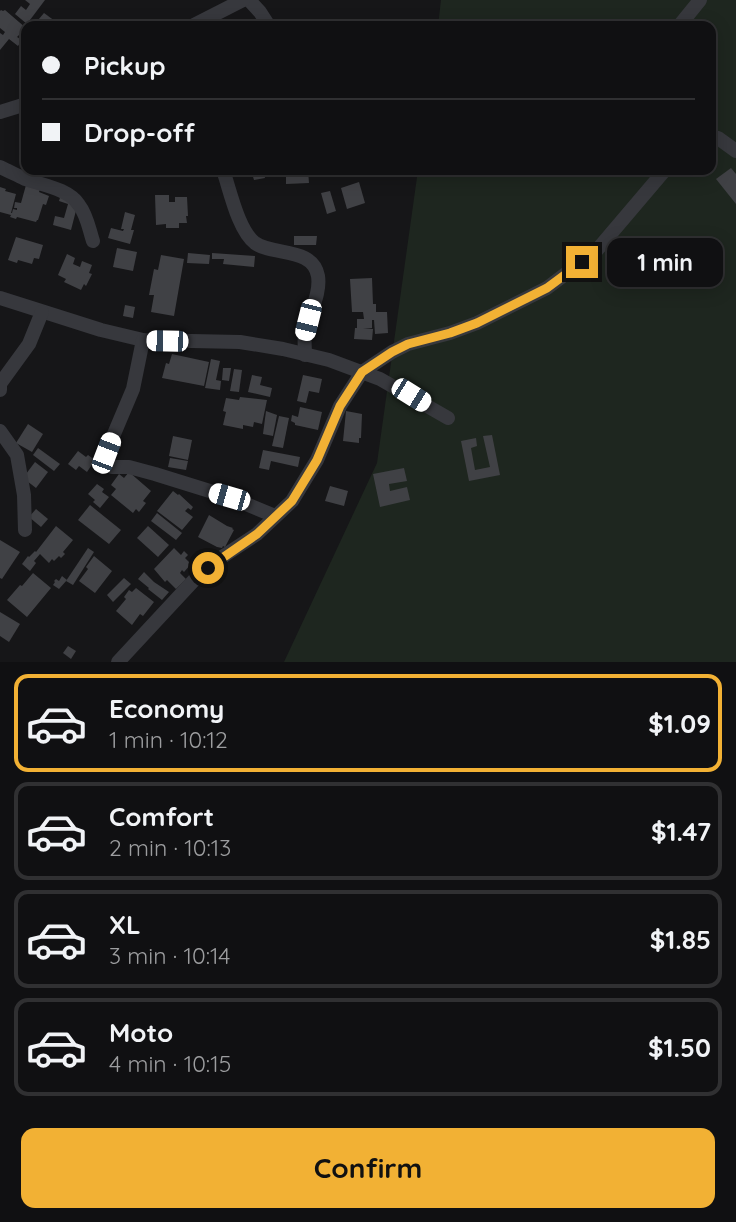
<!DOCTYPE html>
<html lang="en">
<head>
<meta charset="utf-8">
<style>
  body { margin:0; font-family:Quicksand,sans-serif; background:#1e1e20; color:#f1f3f6; height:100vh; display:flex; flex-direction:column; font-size:26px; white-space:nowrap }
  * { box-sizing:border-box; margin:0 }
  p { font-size:23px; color:#9c9d9f }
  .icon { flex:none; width:38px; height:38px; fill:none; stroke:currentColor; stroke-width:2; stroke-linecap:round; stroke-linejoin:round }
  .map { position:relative; height:662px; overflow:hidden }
  .side { display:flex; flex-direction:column; background:#101012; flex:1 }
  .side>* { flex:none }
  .banner { position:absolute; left:21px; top:21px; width:695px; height:154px; border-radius:14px; box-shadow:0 4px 18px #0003,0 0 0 2px #303032; display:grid; align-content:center; height:154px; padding:0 21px; background:#101012 }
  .end { position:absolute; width:32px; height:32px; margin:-16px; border:9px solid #f2b134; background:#111; box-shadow:0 0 0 4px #111 }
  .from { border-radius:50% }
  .bubble { position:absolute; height:49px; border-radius:14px; background:#101012; box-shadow:0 4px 18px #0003,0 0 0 2px #303032; font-size:23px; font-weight:700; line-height:49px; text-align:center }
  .car { position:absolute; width:21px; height:42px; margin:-21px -10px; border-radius:9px; box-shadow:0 0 5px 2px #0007; background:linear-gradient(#fff 24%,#345 0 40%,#fff 0 76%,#345 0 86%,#fff 0) }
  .banner b { display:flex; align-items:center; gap:24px; height:66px; font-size:26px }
  .banner b+b { border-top:2px solid #303032 }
  .banner i { width:18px; height:18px; background:#f1f3f6 }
  ul { padding:12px 0 0; list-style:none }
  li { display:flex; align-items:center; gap:21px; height:98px; margin:0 14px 10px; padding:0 7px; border:4px solid #303032; border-radius:14px }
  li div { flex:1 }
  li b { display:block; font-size:26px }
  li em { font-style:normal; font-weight:700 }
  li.current { border-color:#f2b134 }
  li>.icon { width:63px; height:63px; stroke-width:1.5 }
  .cta { display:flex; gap:14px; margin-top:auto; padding:14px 21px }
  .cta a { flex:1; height:80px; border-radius:14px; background:#f2b134; color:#111; font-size:28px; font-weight:700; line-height:80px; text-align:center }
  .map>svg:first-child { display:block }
  .green { fill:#1e261f }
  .building { fill:#404145 }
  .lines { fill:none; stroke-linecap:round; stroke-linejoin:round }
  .street { stroke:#37383d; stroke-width:14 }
  .route { stroke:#f2b134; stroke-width:9 }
</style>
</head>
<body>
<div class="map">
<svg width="736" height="662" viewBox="0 0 736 662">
  <rect width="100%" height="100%" fill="#161618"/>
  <!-- green -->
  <polygon class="green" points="441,0 736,0 736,662 284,662 377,463 418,170 710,170 710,26 438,26"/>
  <!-- building -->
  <g class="building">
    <polygon points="25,0 45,0 27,24 15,14 21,6 26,10 30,4"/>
    <polygon points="1,10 3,11 5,10 26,28 26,38 25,40 19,35 17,37 22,40 18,46 9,39 0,50 0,33 3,35 5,32 0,28 0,11"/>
    <polygon points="44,13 59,24 58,26 33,26"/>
    <polygon points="731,168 736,174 736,204 716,179"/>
    <polygon points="251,170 263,170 265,178 254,180"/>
    <polygon points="292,170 308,170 309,183 286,184 286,177 293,176"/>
    <polygon points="359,182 365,203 347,209 341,188"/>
    <polygon points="26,185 40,189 39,192 49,196 46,205 43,204 38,220 37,220 36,222 17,217 16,219 10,217 11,215 0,212 0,187 6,189 5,191 16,194 11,213 12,213 13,209 17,210 17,208 14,208 15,202 21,203"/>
    <polygon points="62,191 80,195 71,230 53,225 55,216 64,218 68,204 59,201"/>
    <polygon points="330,191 336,211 327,214 321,193"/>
    <polygon points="155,195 169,195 169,202 175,202 175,197 187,197 188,216 186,216 187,223 179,223 179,228 166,228 166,224 156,225"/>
    <polygon points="125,212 135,215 131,230 134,230 130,244 108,238 111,228 123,231 124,229 121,229"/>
    <polygon points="294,236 317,236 316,245 294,245"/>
    <polygon points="16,237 43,245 39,259 34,258 32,264 18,260 17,263 8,260"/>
    <polygon points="117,248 137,252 133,271 113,267"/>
    <polygon points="188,253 210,255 209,264 187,263"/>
    <polygon points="212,253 255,256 254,267 223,264 224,259 212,259"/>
    <polygon points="67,254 75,258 73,264 80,267 82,261 92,265 89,273 92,274 86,286 84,284 81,290 64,282 66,279 58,275"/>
    <polygon points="161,255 184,259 174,316 151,312 154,295 149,295 154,269 158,270"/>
    <polygon points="372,278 373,304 376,304 376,312 387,312 388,333 375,334 374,320 372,320 372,328 363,328 373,329 372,340 354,339 355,328 357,328 357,319 364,319 363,312 352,312 350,279"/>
    <polygon points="125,305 135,307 133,318 123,316"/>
    <polygon points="172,354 209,362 204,386 162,378 166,363 169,364"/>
    <polygon points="211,359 220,361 216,380 221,381 220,390 205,388"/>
    <polygon points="223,368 231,368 229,381 222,380"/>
    <polygon points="234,369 242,370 239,392 230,391"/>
    <polygon points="252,375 262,377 260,385 272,388 270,397 248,392"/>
    <polygon points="303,375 322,379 319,393 309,391 306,403 297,401"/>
    <polygon points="240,397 267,400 262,424 254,422 253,427 243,425 243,429 223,425 226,412 223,411 226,398 239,400"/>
    <polygon points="300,407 322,412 318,430 295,425 295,423 291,421 292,415 298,417"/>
    <polygon points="266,411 277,415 273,436 263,434"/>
    <polygon points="346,411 362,414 361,438 359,438 359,443 343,441"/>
    <polygon points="279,416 289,418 283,448 272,446"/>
    <polygon points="28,424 43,434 32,452 16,443"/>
    <polygon points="492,435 500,475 469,481 461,441 476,438 477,446 471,448 475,470 490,467 483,436"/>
    <polygon points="173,436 192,440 188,460 169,456"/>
    <polygon points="38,448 60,464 54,471 33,455"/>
    <polygon points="263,450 300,457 298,467 271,461 269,470 259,468"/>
    <polygon points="78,451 86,457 88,455 95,460 87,472 79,466 76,470 68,464"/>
    <polygon points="170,458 188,461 186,470 168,467"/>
    <polygon points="35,462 48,472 36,488 23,478"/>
    <polygon points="404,468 407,481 389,484 390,491 407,487 410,500 380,507 373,474"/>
    <polygon points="129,472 151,491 143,501 146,503 139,512 136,509 133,513 111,495 116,489 111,485 119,474 124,478"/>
    <polygon points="97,484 104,489 102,492 109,497 100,508 93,502 95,500 88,494"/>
    <polygon points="330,486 348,491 344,506 325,501"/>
    <polygon points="173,491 178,495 179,494 193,507 191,510 188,508 185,511 193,517 182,530 157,511"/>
    <polygon points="90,505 121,530 109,544 78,520"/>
    <polygon points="36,509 48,519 41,527 29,517"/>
    <polygon points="157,513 182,533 176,540 151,521"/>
    <polygon points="209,515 227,526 233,528 232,529 234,530 225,547 223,546 222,548 217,547 198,537"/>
    <polygon points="56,526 73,540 63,552 65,554 61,558 59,556 54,561 52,559 49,563 40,554 34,561 36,563 30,571 22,564 28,556 29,557 35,551 36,552"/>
    <polygon points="148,526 169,545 158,557 137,538"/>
    <polygon points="0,540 20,552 2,579 0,578"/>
    <polygon points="88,548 94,552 73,585 66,581"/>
    <polygon points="174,548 181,555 184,551 188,555 185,558 191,564 184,572 182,570 180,573 186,579 176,589 167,580 165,582 154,569"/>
    <polygon points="94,556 112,571 95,593 79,581 88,569 86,567"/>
    <polygon points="144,572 154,582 169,592 162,600 148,589 149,588 138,579"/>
    <polygon points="33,573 51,588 27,617 7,600 20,585 22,586"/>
    <polygon points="62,576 67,580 59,589 53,585 55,582 54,581 56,579 59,581"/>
    <polygon points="124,578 131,584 113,602 107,595"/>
    <polygon points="136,588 154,602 143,616 140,614 132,625 116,611 126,599 124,597 129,590 132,592"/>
    <polygon points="0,612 20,624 9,642 0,636"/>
    <polygon points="68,646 76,651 71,659 63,653"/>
  </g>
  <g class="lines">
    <!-- street -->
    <g class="street">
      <polyline points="249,0 260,12 269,26"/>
      <polyline points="192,26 243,0"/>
      <polyline points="679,26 700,0"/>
      <polyline points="0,112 26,104"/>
      <polyline points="710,136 718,138 736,151"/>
      <path d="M0,167C8,171 17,175 25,179C42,185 69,189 79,205C87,215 89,229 93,241"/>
      <path d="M223,170C230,190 238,230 255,243C273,256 313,247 318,276C321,295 308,315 305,333C304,340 305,348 305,355"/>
      <polyline points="0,298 101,330 143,340 240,342 283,349 329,360 380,379 448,418"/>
      <polyline points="143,340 133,389 106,453 107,464 112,467 129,467 155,474 229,497 275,516"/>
      <polyline points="0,390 0,384 29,344 42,312"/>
      <polyline points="0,431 17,455 24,495 25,530"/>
      <polyline points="118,662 196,578 216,561 257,534 292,501 317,460 340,406 362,372 392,352 408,344 450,333 477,323 547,288 597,250 665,170"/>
    </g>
  </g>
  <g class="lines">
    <!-- route -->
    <polyline class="route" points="208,568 257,534 292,501 317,460 340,406 362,372 392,352 408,344 450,333 477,323 547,288 582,262"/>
  </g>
</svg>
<i class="end from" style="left:208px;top:568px"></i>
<i class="end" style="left:582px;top:262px"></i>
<div class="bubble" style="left:607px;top:238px;width:116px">1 min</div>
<i class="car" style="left:308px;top:320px;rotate:194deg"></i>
<i class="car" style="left:167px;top:341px;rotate:271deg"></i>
<i class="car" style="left:411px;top:395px;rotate:122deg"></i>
<i class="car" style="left:106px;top:453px;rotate:21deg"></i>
<i class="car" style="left:229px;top:497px;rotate:286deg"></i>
<div class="banner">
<b><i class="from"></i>Pickup</b>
<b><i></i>Drop-off</b>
</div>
</div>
<section class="side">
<ul>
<li class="current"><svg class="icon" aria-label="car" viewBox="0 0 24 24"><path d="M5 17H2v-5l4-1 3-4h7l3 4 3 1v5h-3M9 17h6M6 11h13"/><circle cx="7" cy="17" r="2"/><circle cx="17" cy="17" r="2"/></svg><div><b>Economy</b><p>1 min · 10:12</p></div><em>$1.09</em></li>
<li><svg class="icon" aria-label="car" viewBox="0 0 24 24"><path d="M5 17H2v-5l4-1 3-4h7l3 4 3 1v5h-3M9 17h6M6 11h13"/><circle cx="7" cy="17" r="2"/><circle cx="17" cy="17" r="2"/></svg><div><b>Comfort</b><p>2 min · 10:13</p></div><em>$1.47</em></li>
<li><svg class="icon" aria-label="car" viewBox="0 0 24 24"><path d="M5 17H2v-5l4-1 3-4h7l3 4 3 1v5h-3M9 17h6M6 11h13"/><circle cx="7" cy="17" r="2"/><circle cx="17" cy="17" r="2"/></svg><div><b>XL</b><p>3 min · 10:14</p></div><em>$1.85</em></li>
<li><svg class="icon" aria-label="car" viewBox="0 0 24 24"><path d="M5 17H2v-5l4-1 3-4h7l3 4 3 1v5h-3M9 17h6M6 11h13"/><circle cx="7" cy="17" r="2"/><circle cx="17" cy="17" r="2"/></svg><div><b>Moto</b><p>4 min · 10:15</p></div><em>$1.50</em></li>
</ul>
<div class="cta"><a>Confirm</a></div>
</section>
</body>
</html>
